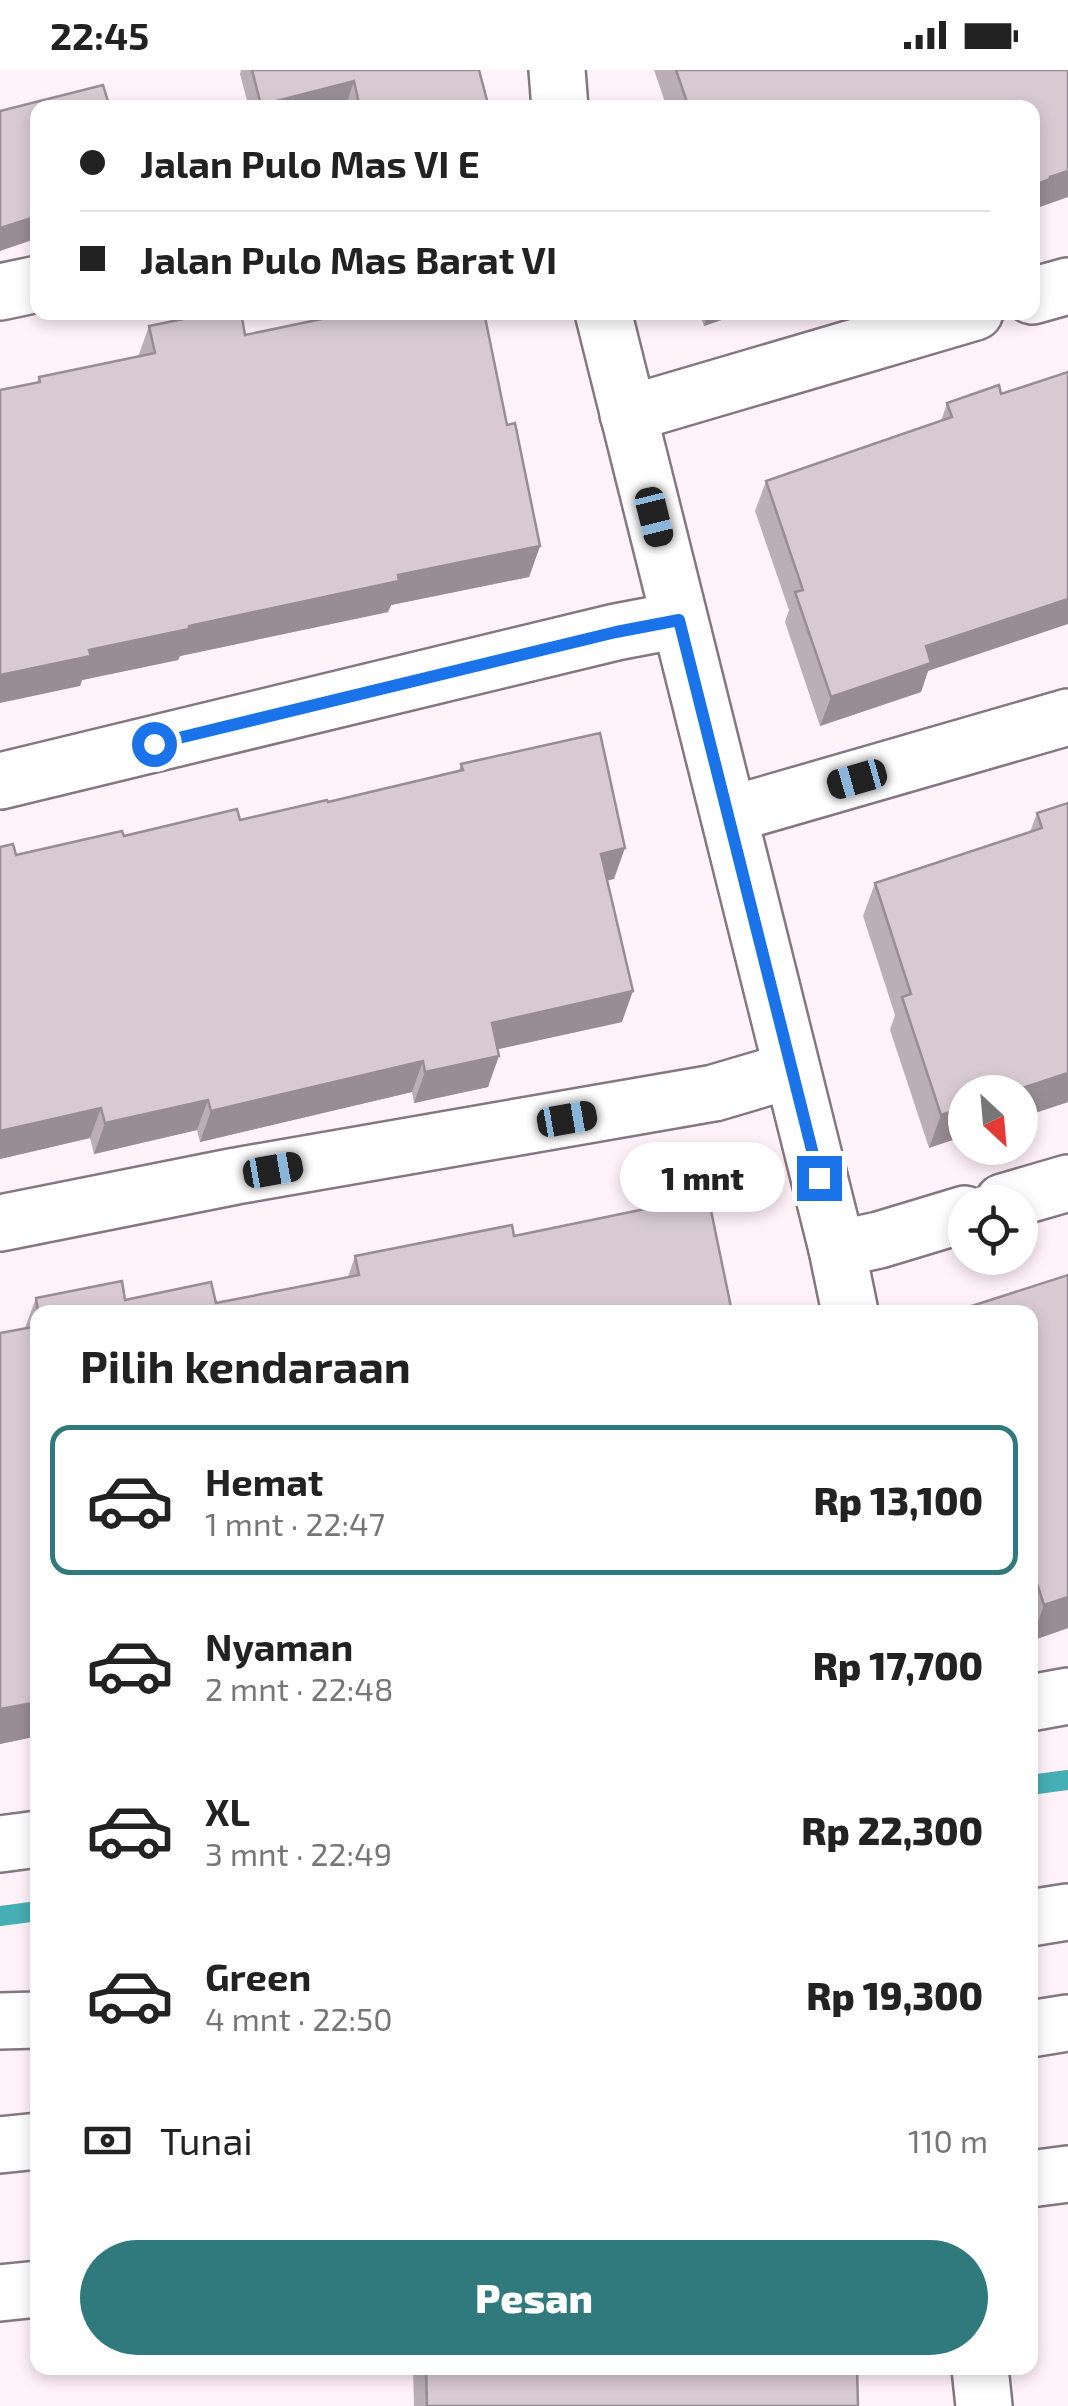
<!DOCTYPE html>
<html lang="id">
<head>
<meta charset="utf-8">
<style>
  body { margin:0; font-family:"Exo 2",sans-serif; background:#f2f2f2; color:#222; height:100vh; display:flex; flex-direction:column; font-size:38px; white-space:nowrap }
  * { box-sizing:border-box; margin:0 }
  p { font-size:32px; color:#767676 }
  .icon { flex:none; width:55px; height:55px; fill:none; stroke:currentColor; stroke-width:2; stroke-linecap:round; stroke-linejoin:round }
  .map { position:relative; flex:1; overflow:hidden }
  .sheet { position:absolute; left:30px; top:1235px; width:1008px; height:1070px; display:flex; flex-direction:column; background:#fff; border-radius:20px; box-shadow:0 5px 15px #0003 }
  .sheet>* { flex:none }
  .hud { position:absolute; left:30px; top:30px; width:1010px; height:220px; border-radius:20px; box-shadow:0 5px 15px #0003; display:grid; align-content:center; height:220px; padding:0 50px; background:#fff }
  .needle { width:65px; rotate:154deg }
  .controls { position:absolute; left:948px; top:1005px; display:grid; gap:20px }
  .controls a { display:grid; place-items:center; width:90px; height:90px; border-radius:50%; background:#fff; box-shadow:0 5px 15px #0003; font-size:50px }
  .end { position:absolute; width:45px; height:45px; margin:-22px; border:12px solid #1a73e8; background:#fff; box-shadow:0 0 0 5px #fff }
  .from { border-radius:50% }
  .bubble { position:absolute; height:70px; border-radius:35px; background:#fff; box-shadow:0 5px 15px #0003; font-size:32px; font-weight:800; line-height:70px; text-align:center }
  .car { position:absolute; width:30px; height:60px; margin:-30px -15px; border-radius:12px; box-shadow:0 0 8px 2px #0007; background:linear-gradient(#222 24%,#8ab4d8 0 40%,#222 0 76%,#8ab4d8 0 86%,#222 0) }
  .hud b { display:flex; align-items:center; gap:35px; height:95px; font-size:38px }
  .hud b+b { border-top:2px solid #e0e0e0 }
  .hud i { width:25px; height:25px; background:#222 }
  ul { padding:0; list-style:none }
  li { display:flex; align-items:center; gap:30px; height:150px; margin:0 20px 15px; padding:0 30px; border:5px solid transparent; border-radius:20px }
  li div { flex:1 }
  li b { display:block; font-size:38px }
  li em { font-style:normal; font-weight:800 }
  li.selected { border-color:#307a7e }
  li>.icon { width:90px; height:90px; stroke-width:1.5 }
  h2 { padding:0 50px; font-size:45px; line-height:120px }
  .pay { display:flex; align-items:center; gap:25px; height:110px; padding:0 50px; font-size:38px }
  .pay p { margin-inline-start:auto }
  .button { display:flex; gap:20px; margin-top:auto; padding:20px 50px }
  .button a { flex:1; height:115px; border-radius:60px; background:#307a7e; color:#fff; font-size:40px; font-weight:800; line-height:115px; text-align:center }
  .status { display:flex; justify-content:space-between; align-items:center; height:70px; padding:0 50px; background:#fff; direction:ltr }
  .status svg { height:28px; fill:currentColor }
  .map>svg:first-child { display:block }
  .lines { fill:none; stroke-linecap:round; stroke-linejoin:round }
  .stream { stroke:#46aeb5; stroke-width:20 }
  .minor-casing { stroke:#85777f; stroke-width:60 }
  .minor { stroke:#fff; stroke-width:55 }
  .wall { fill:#bbaeb5 }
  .shaded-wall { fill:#988d93 }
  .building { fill:#d9cad2; stroke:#988d93; stroke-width:2.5 }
  .route { stroke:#1a73e8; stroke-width:12 }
</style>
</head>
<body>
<div class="status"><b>22:45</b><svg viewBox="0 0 49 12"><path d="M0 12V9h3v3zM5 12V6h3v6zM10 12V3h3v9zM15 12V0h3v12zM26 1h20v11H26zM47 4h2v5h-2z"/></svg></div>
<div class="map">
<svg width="1068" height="2336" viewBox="0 0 1068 2336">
  <rect width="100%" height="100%" fill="#fff2f9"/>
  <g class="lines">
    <!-- stream -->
    <g class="stream">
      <polyline points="1030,1715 1068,1710"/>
      <polyline points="0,1846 38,1841"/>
    </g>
    <!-- minor casing -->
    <g class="minor-casing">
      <g id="minor">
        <polyline points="557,0 560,38"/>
        <polyline points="0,222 38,214"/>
        <polyline points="1032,226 1068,216"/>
        <polyline points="603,242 837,1179 850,1242"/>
        <polyline points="628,344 975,242"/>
        <polyline points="0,711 616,562 679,550"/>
        <polyline points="729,745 1068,647"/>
        <polyline points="1003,1132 1068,1113"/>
        <polyline points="0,1153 236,1106 714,1023 792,1000"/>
        <polyline points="837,1179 879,1170 965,1144"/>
        <polyline points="1030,1633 1068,1626"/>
        <polyline points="0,1774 38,1769"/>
        <polyline points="1030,1848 1068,1842"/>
        <polyline points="0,1951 38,1950"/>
        <polyline points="1030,1959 1068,1953"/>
        <polyline points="0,2075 38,2071"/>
        <polyline points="1030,2109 1068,2104"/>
        <polyline points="0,2223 38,2219"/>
        <polyline points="980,2298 984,2336"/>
      </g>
    </g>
    <!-- minor -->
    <use href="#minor" class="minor"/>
  </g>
  <!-- wall -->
  <g class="wall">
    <polygon points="241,0 479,0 489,38 348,38 347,32 323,38 249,38 240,4"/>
    <polygon points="654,0 1068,0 1039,140 1032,38 667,38"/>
    <polygon points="699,242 744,242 704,256"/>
    <polygon points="149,256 245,265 507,355 540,476 529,507 391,535 388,542 180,586 178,590 82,610 80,616 37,313 39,307 138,287"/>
    <polygon points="999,315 928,601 921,622 820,656 785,552 789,540 755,441 766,411 941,351 947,333"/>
    <polygon points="461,694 614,809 607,810 622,952 498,979 488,1017 414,1033 412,1022 200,1072 197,1060 94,1084 90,1068 0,1089 0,777 16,785 124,766 240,750 328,732 459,700"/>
    <polygon points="1068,733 1068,1032 1020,1048 1020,1022 929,1078 890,960 895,945 863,846 875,813 1030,762 1037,743"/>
    <polygon points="514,1166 732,1242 38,1242 38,1666 0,1674 25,1258 36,1228 216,1233 348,1207 355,1186"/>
    <polygon points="1068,1205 1068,1558 1031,1571 1030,1242"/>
    <polygon points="413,2298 857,2298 858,2336 414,2336"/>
  </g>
  <!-- shaded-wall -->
  <g class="shaded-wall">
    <polygon points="354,11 347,32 323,38 260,38 261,35"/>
    <polygon points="1068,101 1068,127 1040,137 1039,140 1032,142 1032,116 1050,107"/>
    <polygon points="38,146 38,168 0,181 0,158"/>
    <polygon points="709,242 744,242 704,256"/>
    <polygon points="540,476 529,507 391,535 388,542 180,586 178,590 82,610 80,616 0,633 0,605 89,580 398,505"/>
    <polygon points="1068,529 1068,554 928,601 921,622 820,656 831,627 926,576"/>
    <polygon points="625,778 614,809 590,814 601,784"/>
    <polygon points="633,921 622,952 481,983 492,953"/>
    <polygon points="499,986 488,1017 414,1033 425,1002"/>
    <polygon points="423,991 412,1022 200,1072 211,1041"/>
    <polygon points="1068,1003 1068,1032 1020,1048 1020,1022 1010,1022"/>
    <polygon points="208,1030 197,1060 94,1084 105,1053"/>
    <polygon points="965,1037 965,1066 929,1078 941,1045"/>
    <polygon points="101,1038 90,1068 0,1089 0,1061"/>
    <polygon points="1068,1527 1068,1558 1031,1571 1044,1535"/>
    <polygon points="38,1632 38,1666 0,1674 0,1639"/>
  </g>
  <!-- building -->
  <g class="building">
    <polygon points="252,0 479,0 489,38 360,38 354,11 261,35"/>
    <polygon points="676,0 1068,0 1068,101 1050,107 1050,109 1032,116 1032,38 689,38"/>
    <polygon points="103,15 110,38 38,38 38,146 0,158 0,41"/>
    <polygon points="218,242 241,242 245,265 355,242 484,242 507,355 515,353 540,476 398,505 399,511 189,556 189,559 89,580 91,586 0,605 0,320 40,312 39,307 155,283 149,256"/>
    <polygon points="1068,302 1068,529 926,576 931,593 831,627 795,522 803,520 766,411 952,347 947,333 999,315 1001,324"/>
    <polygon points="600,663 625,778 601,784 633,921 492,953 499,986 425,1002 423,991 211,1041 208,1030 105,1053 101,1038 0,1061 0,777 13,774 16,785 122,761 124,766 237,739 240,750 327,730 328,732 463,700 461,694"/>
    <polygon points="1068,733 1068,1003 1010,1022 965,1022 965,1037 941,1045 902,927 911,924 875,813 1042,758 1037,743"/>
    <polygon points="708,1126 732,1242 38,1242 36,1228 122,1211 125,1230 211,1212 216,1233 359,1205 355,1186 512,1155 514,1166"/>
    <polygon points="1068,1205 1068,1527 1044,1535 1030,1492 1030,1242 956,1241"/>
    <polygon points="38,1256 38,1632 0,1639 0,1263"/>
    <polygon points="426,2298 857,2298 858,2336 427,2336"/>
  </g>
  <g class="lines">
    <!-- route -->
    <polyline class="route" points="154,674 616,562 679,550 819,1108"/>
  </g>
</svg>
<div class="controls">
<a><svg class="needle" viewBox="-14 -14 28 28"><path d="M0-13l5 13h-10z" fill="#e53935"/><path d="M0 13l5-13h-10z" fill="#767676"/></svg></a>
<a><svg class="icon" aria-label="locate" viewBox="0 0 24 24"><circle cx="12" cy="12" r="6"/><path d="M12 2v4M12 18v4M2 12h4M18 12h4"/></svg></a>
</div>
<i class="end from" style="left:154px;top:674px"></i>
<i class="end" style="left:819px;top:1108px"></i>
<div class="bubble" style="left:620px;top:1072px;width:165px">1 mnt</div>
<i class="car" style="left:654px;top:447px;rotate:166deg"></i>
<i class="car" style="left:857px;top:709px;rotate:254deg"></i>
<i class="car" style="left:567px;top:1049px;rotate:80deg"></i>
<i class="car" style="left:273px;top:1100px;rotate:80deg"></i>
<div class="hud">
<b><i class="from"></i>Jalan Pulo Mas VI E</b>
<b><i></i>Jalan Pulo Mas Barat VI</b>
</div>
<section class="sheet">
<h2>Pilih kendaraan</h2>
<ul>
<li class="selected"><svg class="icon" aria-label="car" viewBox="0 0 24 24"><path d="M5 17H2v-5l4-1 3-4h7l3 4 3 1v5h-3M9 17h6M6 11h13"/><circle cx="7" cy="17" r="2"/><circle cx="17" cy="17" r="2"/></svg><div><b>Hemat</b><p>1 mnt · 22:47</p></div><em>Rp 13,100</em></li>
<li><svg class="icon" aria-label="car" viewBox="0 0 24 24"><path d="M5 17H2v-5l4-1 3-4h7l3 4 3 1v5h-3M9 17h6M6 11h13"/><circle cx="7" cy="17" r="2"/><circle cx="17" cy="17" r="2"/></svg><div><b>Nyaman</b><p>2 mnt · 22:48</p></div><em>Rp 17,700</em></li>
<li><svg class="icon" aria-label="car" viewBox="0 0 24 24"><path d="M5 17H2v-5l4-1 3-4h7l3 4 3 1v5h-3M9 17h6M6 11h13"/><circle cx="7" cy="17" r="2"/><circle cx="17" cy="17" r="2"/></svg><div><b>XL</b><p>3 mnt · 22:49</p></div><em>Rp 22,300</em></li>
<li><svg class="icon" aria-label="car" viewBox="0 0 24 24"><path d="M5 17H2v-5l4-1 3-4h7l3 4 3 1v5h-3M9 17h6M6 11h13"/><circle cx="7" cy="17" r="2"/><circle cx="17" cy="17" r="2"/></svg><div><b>Green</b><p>4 mnt · 22:50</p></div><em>Rp 19,300</em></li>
</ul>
<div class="pay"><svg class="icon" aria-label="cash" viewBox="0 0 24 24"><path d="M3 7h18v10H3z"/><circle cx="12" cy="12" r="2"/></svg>Tunai<p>110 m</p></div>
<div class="button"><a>Pesan</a></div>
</section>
</div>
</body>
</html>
